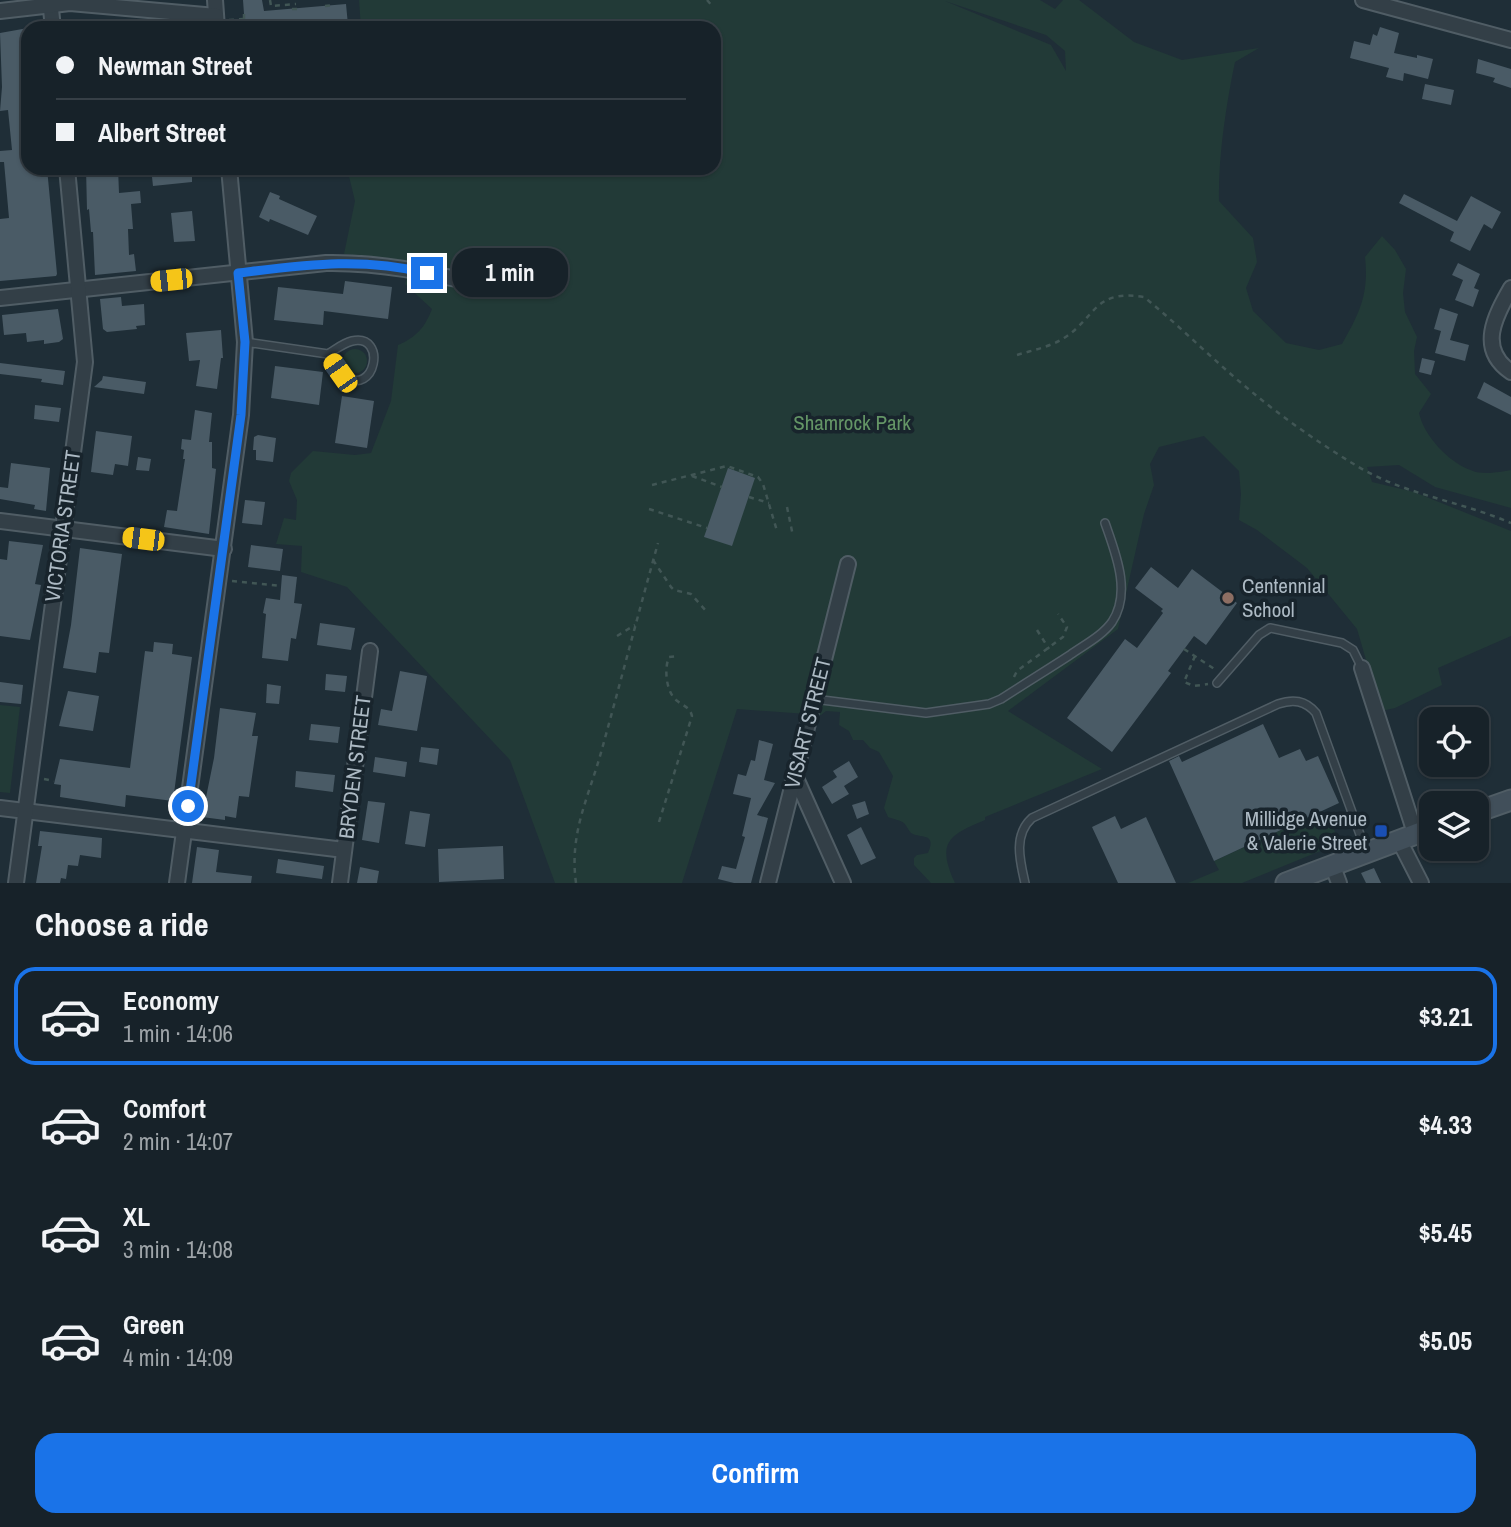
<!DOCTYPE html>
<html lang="en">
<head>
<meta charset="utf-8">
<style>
  body { margin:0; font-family:"Archivo Narrow",sans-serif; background:#202a31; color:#f1f3f6; height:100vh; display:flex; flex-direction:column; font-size:26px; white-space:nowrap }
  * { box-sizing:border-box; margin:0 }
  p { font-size:23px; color:#9ea4a8 }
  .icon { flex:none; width:38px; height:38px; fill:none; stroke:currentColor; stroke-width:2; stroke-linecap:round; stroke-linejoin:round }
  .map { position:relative; height:883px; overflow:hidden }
  .details { display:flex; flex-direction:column; background:#172229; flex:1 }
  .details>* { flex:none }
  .top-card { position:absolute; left:21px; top:21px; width:700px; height:154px; border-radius:21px; box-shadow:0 2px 5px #0004,0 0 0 2px #363f46; display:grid; align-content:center; height:154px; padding:0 35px; background:#172229 }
  .buttons { position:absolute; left:1419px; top:707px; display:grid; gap:14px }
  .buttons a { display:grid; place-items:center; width:70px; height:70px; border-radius:14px; background:#172229; box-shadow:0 2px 5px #0004,0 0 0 2px #363f46; font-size:35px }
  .end { position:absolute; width:32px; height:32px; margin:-16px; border:9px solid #1a73e8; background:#fff; box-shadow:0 0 0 4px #fff }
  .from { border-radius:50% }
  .bubble { position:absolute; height:49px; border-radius:21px; background:#172229; box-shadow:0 2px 5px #0004,0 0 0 2px #363f46; font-size:23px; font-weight:700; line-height:49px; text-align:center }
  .car { position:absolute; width:21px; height:42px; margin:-21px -10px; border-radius:9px; box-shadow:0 0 5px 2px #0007; background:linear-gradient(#f5c518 24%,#345 0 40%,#f5c518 0 76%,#345 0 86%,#f5c518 0) }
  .top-card b { display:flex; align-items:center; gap:24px; height:66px; font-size:26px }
  .top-card b+b { border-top:2px solid #363f46 }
  .top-card i { width:18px; height:18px; background:#f1f3f6 }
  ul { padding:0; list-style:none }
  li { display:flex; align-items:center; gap:21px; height:98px; margin:0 14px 10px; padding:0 21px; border:4px solid transparent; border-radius:21px }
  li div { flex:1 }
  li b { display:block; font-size:26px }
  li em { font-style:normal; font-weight:700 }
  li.current { border-color:#1a73e8 }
  li>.icon { width:63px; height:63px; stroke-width:1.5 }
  h2 { padding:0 35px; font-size:32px; line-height:84px }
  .action { display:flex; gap:14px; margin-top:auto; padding:14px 35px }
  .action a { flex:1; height:80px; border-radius:21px; background:#1a73e8; color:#fff; font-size:28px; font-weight:700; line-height:80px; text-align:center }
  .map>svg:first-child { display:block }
  .green { fill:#223a37; fill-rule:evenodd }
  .building { fill:#4a5b66 }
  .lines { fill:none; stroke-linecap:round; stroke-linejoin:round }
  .lane-casing { stroke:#505d65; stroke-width:10 }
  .street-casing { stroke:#505d65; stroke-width:18 }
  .secondary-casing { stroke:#505d65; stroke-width:23 }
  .path { stroke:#415655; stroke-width:2.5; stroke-dasharray:5 5; stroke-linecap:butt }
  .lane { stroke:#333f47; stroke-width:7 }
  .street { stroke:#333f47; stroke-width:14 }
  .secondary { stroke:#414f5a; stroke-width:19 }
  .route { stroke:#1a73e8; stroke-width:9 }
  .education-dot { fill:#8d6e63; stroke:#18242c; stroke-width:2.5 }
  .transit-dot { fill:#1a4fb4; stroke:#18242c; stroke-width:2.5 }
  .labels { text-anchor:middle; stroke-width:7; stroke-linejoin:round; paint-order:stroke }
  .park-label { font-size:21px; fill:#649566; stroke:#18242c }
  .street-label { font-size:21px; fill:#adbac4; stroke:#18242c }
  .poi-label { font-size:21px; fill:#adbac4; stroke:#18242c; text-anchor:start }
</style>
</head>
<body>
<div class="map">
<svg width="1511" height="883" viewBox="0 0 1511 883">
  <rect width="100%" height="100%" fill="#1f2e37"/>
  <!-- green -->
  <g class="green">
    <path d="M359,0H1040L1055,9L1063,0H1079L1134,42L1182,60L1259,48L1235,62C1226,105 1218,158 1219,201L1253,238L1257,262L1246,288L1253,311L1286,343L1319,350L1342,344C1360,312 1369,294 1365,257L1382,236L1395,250L1406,269L1403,293L1405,312L1417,337L1414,351L1415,374L1431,394L1419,413C1424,436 1449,463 1473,471C1482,475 1501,472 1511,470V508L1435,487L1399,465L1367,467L1372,482L1414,492L1511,531V636L1438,668L1442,685L1395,708L1381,711L1357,629L1307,568L1257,530L1239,520L1241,494L1239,471L1204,436L1159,447L1150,464L1154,485L1144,514L1118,629L1008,711L1102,769L985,817V820C949,835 936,842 955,883H931L914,865V858L917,855L928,853C937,832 921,839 911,833C908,830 907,826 904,823C900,820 893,819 888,817L884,808L893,776L879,752L870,748L863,740H853L849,731L839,725L840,712L826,711L821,715L737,709L682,883H555L510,760L347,587L301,572L302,546L276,544L284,518L296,520L297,500L289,481L291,473L313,451L355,455L371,453L391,401L398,345C417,337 425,327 432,309L405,284L408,275L438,280L439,264L344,254L355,201L347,168H714V28H361ZM945,1L1046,35L1065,51L1066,71L1051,45Z"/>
    <circle cx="355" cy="361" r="12"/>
    <polygon points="0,705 20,707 10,793 0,792"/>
    <polygon points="1322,811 1326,820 1329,819 1340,843 1242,883 1188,883 1219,870 1214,861"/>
  </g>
  <!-- building -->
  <g class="building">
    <polygon points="243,0 262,0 264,11 346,4 348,25 315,28 245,28"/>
    <polygon points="1380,27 1399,33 1394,53 1417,58 1417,55 1433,59 1428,79 1404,73 1403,81 1386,77 1389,68 1350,58 1354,41 1370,45 1373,34 1377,36"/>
    <polygon points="28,28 28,168 47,168 57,274 56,276 0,281 0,219 9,218 4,162 0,162 0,151 12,150 8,110 0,111 2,87 0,33"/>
    <polygon points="1478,59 1511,69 1511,88 1493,82 1495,78 1476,73"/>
    <polygon points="1425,84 1454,90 1451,105 1422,99"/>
    <polygon points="86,168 118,168 119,193 140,191 141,203 131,204 133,229 128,229 129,255 134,254 136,271 95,275 93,232 91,232 89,209 87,210"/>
    <polygon points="151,168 192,168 192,182 153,186"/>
    <polygon points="270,192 280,196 279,199 317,216 308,235 270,219 269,222 259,217"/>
    <polygon points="1404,194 1457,221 1471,196 1501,212 1492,229 1484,224 1470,251 1450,241 1454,232 1399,203"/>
    <polygon points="192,211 195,241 174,242 171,213"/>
    <polygon points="1458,263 1480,274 1474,288 1479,290 1473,307 1455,300 1463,280 1452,275"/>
    <polygon points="345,281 392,287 388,319 324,311 323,325 274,320 278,287 343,294"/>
    <polygon points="121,297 122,306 144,304 145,325 136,326 137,329 107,332 103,329 100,299"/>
    <polygon points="1440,308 1458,314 1450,340 1469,345 1465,361 1435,353 1441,331 1434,329"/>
    <polygon points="58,309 63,339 59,342 44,344 44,340 27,342 26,333 4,335 2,315"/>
    <polygon points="221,330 223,358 221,358 217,389 196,386 200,360 189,361 186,333"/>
    <polygon points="1422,358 1435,361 1431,375 1419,372"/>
    <polygon points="0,363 65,371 63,385 41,382 42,379 0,374"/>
    <polygon points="275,366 323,372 319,405 271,398"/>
    <polygon points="103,376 146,382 144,394 94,387 102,380"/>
    <polygon points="1484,382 1511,397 1511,415 1477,398"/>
    <polygon points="342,396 374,401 367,448 335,443"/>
    <polygon points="35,405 61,408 59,422 34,419"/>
    <polygon points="195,410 212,413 209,442 212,442 212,468 216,469 209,534 164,527 167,510 177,511 185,459 183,459 184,450 181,449 182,439 191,440"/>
    <polygon points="96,431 132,436 128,466 115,464 113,475 91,472"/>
    <polygon points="258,435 276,438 273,462 256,460 256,450 253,450 254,437"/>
    <polygon points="138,457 151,459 149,471 136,470"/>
    <polygon points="11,463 50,468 46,511 34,509 35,505 0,499 0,487 8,488"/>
    <polygon points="728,468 755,478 732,546 704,537"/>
    <polygon points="245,500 265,502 262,525 242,523"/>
    <polygon points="9,541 43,545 35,584 41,585 30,640 0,636 0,559 7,560"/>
    <polygon points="251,545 283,549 280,571 248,567"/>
    <polygon points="80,548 122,554 109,653 99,652 96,673 63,668 71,625"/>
    <polygon points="1151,567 1178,588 1192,569 1237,603 1206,645 1194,636 1168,671 1171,673 1112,752 1067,718 1125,639 1137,648 1163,613 1161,611 1163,609 1135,588"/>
    <polygon points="282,575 297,577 294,603 302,604 296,639 291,638 288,661 262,658 266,614 263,613 266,598 280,600"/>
    <polygon points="320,623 355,628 351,650 317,645"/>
    <polygon points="154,642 173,644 172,654 192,657 173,801 126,795 125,807 60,797 61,785 54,784 60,759 130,768 145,651 153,652"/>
    <polygon points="400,671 427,676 417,731 378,725 381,709 392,711"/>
    <polygon points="326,674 347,676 345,692 325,690"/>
    <polygon points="0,682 23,685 21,704 0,702"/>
    <polygon points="267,684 281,686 279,704 266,703"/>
    <polygon points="68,691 99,696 93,731 59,726"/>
    <polygon points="220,708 256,713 252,736 258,736 249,797 239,796 236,818 225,816 225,820 202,817 214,758"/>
    <polygon points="311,724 340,727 338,743 309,740"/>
    <polygon points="1263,724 1279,758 1300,749 1306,761 1318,756 1339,803 1214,861 1169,761 1179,756 1182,762"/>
    <polygon points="759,740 773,744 764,780 775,783 757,815 768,818 751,883 734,883 718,879 722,866 736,869 745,837 742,836 751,798 733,794 738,774 746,776 751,760 755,761"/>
    <polygon points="421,747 439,749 437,765 419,762"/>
    <polygon points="375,757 407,762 405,777 373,772"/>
    <polygon points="849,761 858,777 844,786 849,794 832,804 822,787 837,777 833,771"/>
    <polygon points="296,771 335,775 333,792 295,787"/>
    <polygon points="368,801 385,803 379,843 362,840"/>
    <polygon points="865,801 869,814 857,819 852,805"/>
    <polygon points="410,811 430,814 425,847 405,844"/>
    <polygon points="1115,816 1121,829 1146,817 1176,883 1118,883 1092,827"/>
    <polygon points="861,827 876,858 861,865 847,835"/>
    <polygon points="40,831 102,838 101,858 80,855 78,866 68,865 66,879 61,878 60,883 36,883 42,846 38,846"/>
    <polygon points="503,846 504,879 439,882 438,849"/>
    <polygon points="197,847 219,850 216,872 252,876 251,883 192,883"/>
    <polygon points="278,859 324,866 322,879 276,873"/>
    <polygon points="360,867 379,871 377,883 357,883"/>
    <polygon points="1374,868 1381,883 1366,883 1361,873"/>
  </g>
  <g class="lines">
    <!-- lane casing -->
    <g class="lane-casing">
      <g id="lane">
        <path d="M245,342L328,354C332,361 337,371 344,376C375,398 388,333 352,341C343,343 335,350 328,354"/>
        <polyline points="1217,683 1259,635 1270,628 1342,643 1353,650 1362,668"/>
        <path d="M814,699L926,713L989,704L1001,699C1024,684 1047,670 1070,655C1084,645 1102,636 1112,622C1132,592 1115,552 1105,523"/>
        <path d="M1025,883C1020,861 1013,835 1032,818L1278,704C1293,699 1305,700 1316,713L1366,851"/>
      </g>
    </g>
    <!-- street casing -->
    <g class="street-casing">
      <g id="street">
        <polyline points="50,0 53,28"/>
        <polyline points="215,0 217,28"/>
        <polyline points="1363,0 1511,40"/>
        <polyline points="0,11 70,3 216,16"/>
        <path d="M1511,288C1495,316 1477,349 1511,372"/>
        <path d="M0,298L326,263C382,262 434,274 488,286"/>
        <polyline points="0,521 224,549"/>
        <polyline points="1362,668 1415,833"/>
        <polyline points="795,776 843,883"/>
        <polyline points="0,808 344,850"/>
        <polyline points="1399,840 1421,883"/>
        <polyline points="1332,864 1339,883"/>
        <polyline points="16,883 85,362 67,168"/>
        <polyline points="177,883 241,415 245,342 229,168"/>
        <polyline points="340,883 370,651"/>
        <polyline points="768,883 848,564"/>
      </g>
    </g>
    <!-- secondary casing -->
    <g class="secondary-casing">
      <g id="secondary">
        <polyline points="1477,812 1511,800"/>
        <polyline points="1286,883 1432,828"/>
      </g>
    </g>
    <!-- path -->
    <g class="path">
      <polyline points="270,0 271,6 296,4"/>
      <polyline points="707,0 713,7"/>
      <polyline points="325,6 334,5"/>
      <polyline points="292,9 301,9"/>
      <polyline points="244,14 244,23"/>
      <polyline points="229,20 243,19"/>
      <path d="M1017,355C1033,350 1050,347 1064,338C1097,317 1093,289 1144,297C1181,327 1215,362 1252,392C1283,418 1322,445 1357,466C1405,495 1460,501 1511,523"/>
      <polyline points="692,476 722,487"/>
      <polyline points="652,485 727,466 758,477 763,484 777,531"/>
      <polyline points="749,497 769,503"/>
      <polyline points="787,507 793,536"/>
      <polyline points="649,509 707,528"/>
      <polyline points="653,560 671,587 674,590 691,594 707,612"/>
      <polyline points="232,581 281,586"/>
      <polyline points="1037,630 1049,649"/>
      <polyline points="617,636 635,625"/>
      <polyline points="1184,649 1216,670"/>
      <polyline points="1195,656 1184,682 1194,686 1208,684"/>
      <polyline points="1014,677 1017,671 1063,637 1067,627 1058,614"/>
      <polyline points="44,779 54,781"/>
      <path d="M659,822L692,716C690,707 683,706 676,700C666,691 664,669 669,657L678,656"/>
      <polyline points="1292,825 1313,816 1326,822 1342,815"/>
      <path d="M576,883C569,832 589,797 602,749C621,680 639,611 658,543"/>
    </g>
    <!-- lane -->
    <use href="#lane" class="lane"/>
    <!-- street -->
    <use href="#street" class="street"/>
    <!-- secondary -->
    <use href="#secondary" class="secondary"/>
  </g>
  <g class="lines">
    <!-- route -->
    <path class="route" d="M188,806L241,415L245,342L238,273C306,265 359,257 427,273"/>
  </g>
  <!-- markers -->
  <circle class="education-dot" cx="1228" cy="598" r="7"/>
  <rect class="transit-dot" x="1374" y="824" width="14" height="14" rx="3.5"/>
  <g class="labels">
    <!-- park labels -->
    <g class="park-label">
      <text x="852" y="430">Shamrock Park</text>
    </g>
    <!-- street labels -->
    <g class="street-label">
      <text transform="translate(63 526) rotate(-82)" y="7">VICTORIA STREET</text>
      <text transform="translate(808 723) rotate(-76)" y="7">VISART STREET</text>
      <text transform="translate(355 767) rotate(-83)" y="7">BRYDEN STREET</text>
    </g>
    <!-- poi labels -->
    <g class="poi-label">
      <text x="1242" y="593">Centennial<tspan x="1242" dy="24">School</tspan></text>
      <text x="1367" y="826" text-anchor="end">Millidge Avenue<tspan x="1367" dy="24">&amp; Valerie Street</tspan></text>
    </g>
  </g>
</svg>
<div class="buttons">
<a><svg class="icon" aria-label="locate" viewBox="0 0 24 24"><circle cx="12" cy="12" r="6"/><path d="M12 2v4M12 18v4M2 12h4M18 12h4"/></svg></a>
<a><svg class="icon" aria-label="layers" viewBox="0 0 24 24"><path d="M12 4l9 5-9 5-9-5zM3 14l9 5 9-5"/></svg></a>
</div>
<i class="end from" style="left:188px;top:806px"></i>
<i class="end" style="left:427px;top:273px"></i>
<div class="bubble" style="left:452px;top:248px;width:116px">1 min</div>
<i class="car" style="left:171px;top:280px;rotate:264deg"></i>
<i class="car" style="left:340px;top:373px;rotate:325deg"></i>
<i class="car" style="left:143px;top:539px;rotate:277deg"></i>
<div class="top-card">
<b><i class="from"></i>Newman Street</b>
<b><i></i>Albert Street</b>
</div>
</div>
<section class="details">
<h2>Choose a ride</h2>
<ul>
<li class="current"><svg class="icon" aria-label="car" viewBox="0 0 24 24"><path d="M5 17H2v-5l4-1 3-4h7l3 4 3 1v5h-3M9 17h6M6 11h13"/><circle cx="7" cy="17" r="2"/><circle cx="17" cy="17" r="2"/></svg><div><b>Economy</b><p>1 min · 14:06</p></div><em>$3.21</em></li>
<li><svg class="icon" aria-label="car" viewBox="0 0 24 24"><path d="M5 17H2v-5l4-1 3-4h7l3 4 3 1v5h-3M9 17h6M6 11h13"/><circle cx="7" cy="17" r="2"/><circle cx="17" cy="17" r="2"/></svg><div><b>Comfort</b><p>2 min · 14:07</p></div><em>$4.33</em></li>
<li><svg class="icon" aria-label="car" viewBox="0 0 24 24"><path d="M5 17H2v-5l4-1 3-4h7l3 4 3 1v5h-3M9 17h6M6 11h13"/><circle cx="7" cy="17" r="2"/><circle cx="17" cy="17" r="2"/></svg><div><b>XL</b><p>3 min · 14:08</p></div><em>$5.45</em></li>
<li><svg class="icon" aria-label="car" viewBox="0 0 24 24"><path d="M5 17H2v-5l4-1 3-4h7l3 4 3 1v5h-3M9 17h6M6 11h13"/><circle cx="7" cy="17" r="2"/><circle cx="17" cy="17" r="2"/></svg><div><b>Green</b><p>4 min · 14:09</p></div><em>$5.05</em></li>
</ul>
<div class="action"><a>Confirm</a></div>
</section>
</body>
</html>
